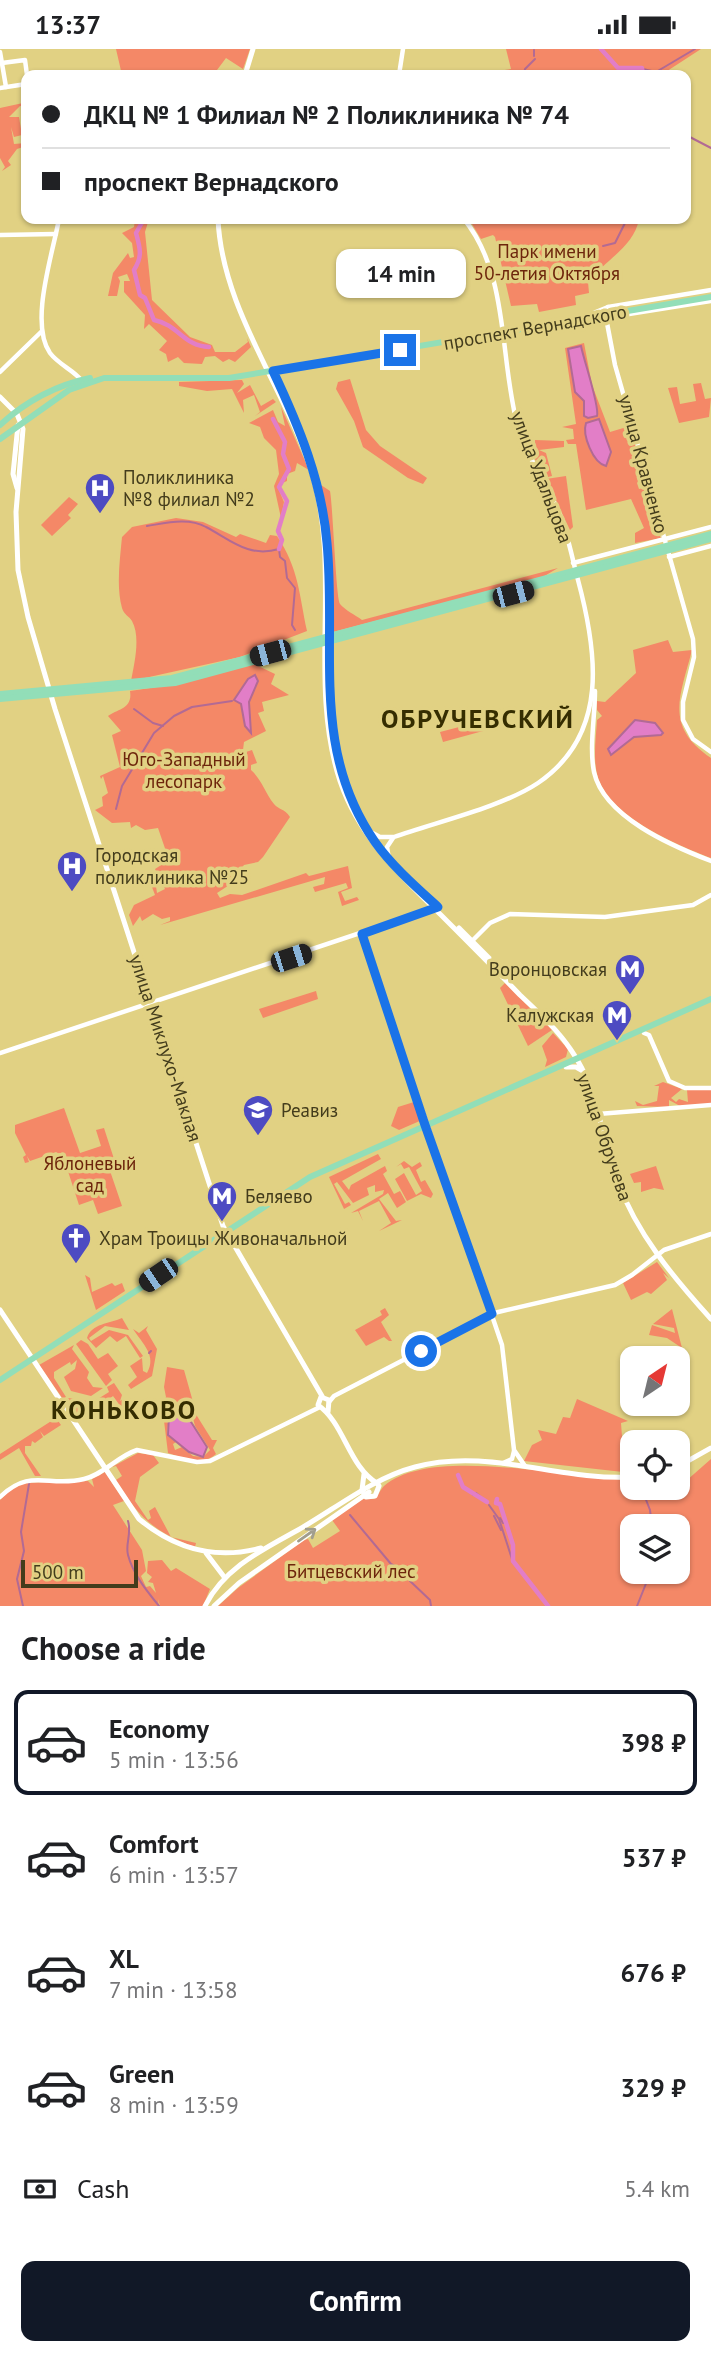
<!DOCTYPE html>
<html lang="en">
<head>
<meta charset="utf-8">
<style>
  body { margin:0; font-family:"PT Sans",sans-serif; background:#f2f2f2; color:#202124; height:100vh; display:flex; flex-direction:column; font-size:26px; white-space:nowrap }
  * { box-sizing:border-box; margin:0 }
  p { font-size:23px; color:#757577 }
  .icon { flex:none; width:38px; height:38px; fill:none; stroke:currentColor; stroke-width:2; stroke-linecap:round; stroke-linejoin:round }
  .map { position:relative; height:1557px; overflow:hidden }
  .drawer { display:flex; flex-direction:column; background:#fff; flex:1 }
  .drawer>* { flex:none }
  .banner { position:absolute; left:21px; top:21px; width:670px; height:154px; border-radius:14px; box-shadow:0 2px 5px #0004; display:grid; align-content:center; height:154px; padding:0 21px; background:#fff }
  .needle { width:46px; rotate:35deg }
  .buttons { position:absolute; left:620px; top:1297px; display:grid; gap:14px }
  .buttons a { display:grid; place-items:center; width:70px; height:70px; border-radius:14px; background:#fff; box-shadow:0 2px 5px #0004; font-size:35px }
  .scale { position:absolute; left:21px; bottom:18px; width:117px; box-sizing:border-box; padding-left:7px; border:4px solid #433c1c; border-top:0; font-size:19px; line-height:24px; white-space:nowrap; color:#433c1c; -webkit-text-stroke:5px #e1d183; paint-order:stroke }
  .end { position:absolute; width:32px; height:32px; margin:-16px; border:9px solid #1a73e8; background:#fff; box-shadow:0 0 0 4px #fff }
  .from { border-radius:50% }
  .bubble { position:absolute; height:49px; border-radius:14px; background:#fff; box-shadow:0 2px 5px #0004; font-size:23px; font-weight:700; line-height:49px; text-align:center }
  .car { position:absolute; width:21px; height:42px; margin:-21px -10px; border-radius:9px; box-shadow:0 0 5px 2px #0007; background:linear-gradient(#222 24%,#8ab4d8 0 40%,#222 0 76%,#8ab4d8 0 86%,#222 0) }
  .banner b { display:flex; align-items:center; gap:24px; height:66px; font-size:26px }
  .banner b+b { border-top:2px solid #e0e0e0 }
  .banner i { width:18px; height:18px; background:#202124 }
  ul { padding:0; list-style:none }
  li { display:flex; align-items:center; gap:21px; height:105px; margin:0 14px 10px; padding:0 7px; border:4px solid transparent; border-radius:14px }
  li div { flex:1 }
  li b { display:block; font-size:26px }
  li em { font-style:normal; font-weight:700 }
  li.current { border-color:#111827 }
  li>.icon { width:63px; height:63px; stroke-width:1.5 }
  h2 { padding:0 21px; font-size:32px; line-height:84px }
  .pay { display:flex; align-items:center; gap:18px; height:77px; padding:0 21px; font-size:26px }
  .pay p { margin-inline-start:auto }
  .cta { display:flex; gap:14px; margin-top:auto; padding:14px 21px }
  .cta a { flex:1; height:80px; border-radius:14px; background:#111827; color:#fff; font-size:28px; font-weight:700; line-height:80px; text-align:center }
  .status { display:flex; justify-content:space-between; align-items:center; height:49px; padding:0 35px; background:#fff; direction:ltr }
  .status svg { height:19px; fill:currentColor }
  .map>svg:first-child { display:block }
  .green { fill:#f48867; fill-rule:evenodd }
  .water { fill:#e27ec7; stroke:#b26a94; stroke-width:2 }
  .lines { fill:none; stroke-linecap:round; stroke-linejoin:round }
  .stream { stroke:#b26a94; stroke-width:2 }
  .river { stroke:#e27ec7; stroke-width:4.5 }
  .tertiary { stroke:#fff; stroke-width:4.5 }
  .secondary { stroke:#fff; stroke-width:5 }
  .primary { stroke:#92deb8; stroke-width:6 }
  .oneway { stroke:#a19e8e }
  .route { stroke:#1a73e8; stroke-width:9 }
  .labels { text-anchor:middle; stroke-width:7; stroke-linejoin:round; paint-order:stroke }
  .park-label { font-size:19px; fill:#6d250c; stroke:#e1d183 }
  .street-label { font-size:19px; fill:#433c1c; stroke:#e1d183 }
  .poi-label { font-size:19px; fill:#433c1c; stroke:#e1d183; text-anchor:start }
  .district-label { font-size:26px; font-weight:bold; letter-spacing:2px; fill:#352d01; stroke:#e1d183 }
</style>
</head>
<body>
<div class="status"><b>13:37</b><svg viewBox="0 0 49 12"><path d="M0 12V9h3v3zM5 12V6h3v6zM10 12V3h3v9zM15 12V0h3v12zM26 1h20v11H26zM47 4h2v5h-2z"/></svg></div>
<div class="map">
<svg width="711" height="1557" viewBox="0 0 711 1557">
  <rect width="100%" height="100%" fill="#e1d183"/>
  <!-- green -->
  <g class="green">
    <polygon points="116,0 250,0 243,20 226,9 217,21 224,26 122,26"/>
    <polygon points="506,0 701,0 661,26 470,26 511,20"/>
    <polygon points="26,46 26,58 20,57 9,68 19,68 22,86 14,88 11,78 14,95 26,94 26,97 17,100 8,112 11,116 2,122 5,118 0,109 0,59 23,54 21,47"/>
    <polygon points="135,170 149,170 145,183 152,251 190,288 212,296 215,303 235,303 248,293 247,289 251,298 235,313 229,310 223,313 215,307 205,308 202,315 184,314 178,308 168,313 166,305 159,301 167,292 149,275 144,280 145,266 124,243 124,232 130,232 127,225 118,228 120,232 117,247 108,247 113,224 128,204 130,209 134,208 132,194 122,184 134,178"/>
    <path d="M469,170H639C634,198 605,211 588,233L589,244L575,247L576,256L539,263L537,255L511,257L495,188L493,186L481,190Z"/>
    <polygon points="584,294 592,336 610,383 630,377 643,424 637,434 639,440 644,439 655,480 661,489 635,494 635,484 644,479 631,450 586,461 576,395 568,395 566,391 574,390 573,380 562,378 576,375 565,299"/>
    <polygon points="350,330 366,381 380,397 427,429 423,435 408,429 363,398 354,372 336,340 338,333"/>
    <polygon points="242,331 244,335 237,344 250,336 261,357 273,350 276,353 255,367 260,363 254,346 243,351 244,364 232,340 207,342 179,337 179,333"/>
    <polygon points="701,334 705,350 711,349 709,368 679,374 668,339 677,338 680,355 696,352 693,335"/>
    <polygon points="281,358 309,421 297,414 295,422 287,425 287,432 280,435 278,439 284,453 281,469 274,437 279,425 276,401 264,389 260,378 249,374 273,361 278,373 285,377"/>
    <polygon points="535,391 564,392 564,398 539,401 546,404 552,427 544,429 535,410"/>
    <polygon points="566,427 573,478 570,481 546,430"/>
    <path d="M321,436L330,442C333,459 336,550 340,555C345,561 355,566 362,571L558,519L541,529L333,583L330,487Z"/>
    <polygon points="69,448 78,455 68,466 71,469 52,487 41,476"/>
    <path d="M176,469L203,473L236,488L240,485L266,494L270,486L277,487C299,520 299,545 307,582L240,608L131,632C134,616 141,588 132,572C129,567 124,566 122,559C116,537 120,510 122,488L132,478Z"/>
    <path d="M668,591L673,603L692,601C680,648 664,677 711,709V809C675,795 607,767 597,725C593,708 596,688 597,671L602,667L597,661V652L605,653L636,624L633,601Z"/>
    <path d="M254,615L275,625L271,635L289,646L262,653L264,662L258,664L266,682L244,693L243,701L248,711L246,703L252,701L257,714L251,716V721C262,731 265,744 274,755C279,761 284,759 290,768L263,808L258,813L244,816L236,826L237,831L217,844L220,849L230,845L242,846L306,824L309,827L348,817L352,839L341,843L345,852L357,848L359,851L342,857L338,843L348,839L346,834L315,843L313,838L324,835L325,828L160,876L170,872V868L162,870L153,865L142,872L140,867L133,877L129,866L134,856L155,846L152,838L156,837L157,844L165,840L155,820L169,811L158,779L145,781L136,776L131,779L130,773L112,774L95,761L103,757L102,748L108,744L103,727L101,730L100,727L120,718L112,686L121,682L108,667C117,660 133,660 130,642L184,634Z"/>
    <polygon points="478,661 483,682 443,693 440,683 463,677 462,671 467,669 466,664"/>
    <polygon points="505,934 552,981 528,997 500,939"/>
    <polygon points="316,942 318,950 263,969 259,960"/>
    <polygon points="553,984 568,1000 566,1008 545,1018 547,1011 542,997"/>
    <polygon points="663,1033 682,1040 671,1049 676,1053 679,1050 688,1053 687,1041 711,1040 711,1055 680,1057 669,1051 669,1058 637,1057 635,1052 643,1056 657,1052 659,1037 654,1037"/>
    <polygon points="414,1053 422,1071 399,1081 391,1077 398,1058"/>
    <polygon points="64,1059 80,1104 101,1097 96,1081 104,1079 115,1113 108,1116 122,1157 98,1165 93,1151 79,1156 63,1107 56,1103 30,1112 27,1107 29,1113 25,1114 23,1108 26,1106 15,1084 15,1076"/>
    <polygon points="378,1105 381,1110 342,1132 349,1141 351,1136 385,1117 387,1122 383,1125 394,1145 400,1142 406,1153 397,1159 388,1144 379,1150 396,1172 402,1171 379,1182 391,1174 379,1152 359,1162 363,1172 358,1162 351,1164 383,1145 384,1141 375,1143 375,1136 367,1139 369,1146 353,1154 337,1133 334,1135 345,1155 349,1153 351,1156 344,1160 329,1128"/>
    <polygon points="404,1112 412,1118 420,1113 422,1117 416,1121 421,1133 425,1131 433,1145 431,1149 421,1145 407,1152 395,1130 404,1124 416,1146 422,1142 409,1118 404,1120 401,1115 396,1118"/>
    <polygon points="656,1117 664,1141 654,1139 641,1143 641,1133 634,1134 630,1125"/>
    <polygon points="657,1213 669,1229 663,1224 667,1231 651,1245 647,1243 631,1251 623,1234"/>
    <polygon points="85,1226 90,1229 92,1243 112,1234 115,1237 122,1234 125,1242 96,1261"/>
    <polygon points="385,1259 389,1266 381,1273 392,1292 398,1292 389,1292 384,1288 366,1297 355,1281 382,1266 380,1262"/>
    <polygon points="672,1260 682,1299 667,1289 649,1286 652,1276 675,1284 674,1279 653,1275"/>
    <path d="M122,1269L129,1281L105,1277L89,1289L91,1292L109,1281L128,1286L143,1307L140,1309L126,1287L117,1293L110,1287L96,1299L87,1289C92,1274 109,1275 122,1269Z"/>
    <path d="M148,1277L146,1281L157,1300L152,1327L131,1340L128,1336L137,1328L130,1317L142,1309L143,1322L147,1324C157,1307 143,1295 133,1280L139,1284Z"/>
    <polygon points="81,1291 88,1295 98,1310 108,1304 118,1317 108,1325 112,1331 106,1337 76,1295"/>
    <polygon points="74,1296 72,1300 89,1323 87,1329 93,1338 103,1339 91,1347 71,1342 64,1328 75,1320 77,1311 59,1326 71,1316 70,1313 54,1323 54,1329 66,1348 63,1350 39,1316"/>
    <path d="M167,1318L184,1321L197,1367L212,1391H217L213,1399L216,1405C203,1417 184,1409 168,1404L162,1356L166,1348L164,1338ZM190,1358L195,1377L210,1401L203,1408L193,1407L182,1398L175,1401L173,1395L176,1393L167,1386L169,1364Z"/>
    <polygon points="114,1334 122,1346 120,1352 123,1350 137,1369 129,1369 113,1347 108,1351 114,1361 105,1368 98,1365 91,1368 87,1360 83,1359 77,1363 80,1372 77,1374 64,1355 68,1349 93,1353 109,1343 107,1338"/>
    <polygon points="577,1350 628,1372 621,1374 623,1401 629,1401 632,1424 524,1412 532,1396 542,1391 538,1381 556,1385 563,1368 570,1369"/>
    <polygon points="56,1369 61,1376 44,1387 40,1382 43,1388 35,1394 32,1392 31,1397 25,1397 25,1404 41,1427 35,1427 19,1399 0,1411 0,1405"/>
    <path d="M138,1404L153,1406L159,1414L140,1428L135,1452L148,1471L151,1469L149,1462L155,1458L171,1488L196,1494L195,1498C154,1483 138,1468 116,1431L122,1427L116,1417L112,1418Z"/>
    <path d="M711,1410V1557H218L238,1539L304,1491L308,1490L313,1499L340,1482L332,1471L363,1450H374C379,1446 380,1441 384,1437C431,1395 573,1431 632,1431V1438L678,1439ZM632,1477H677V1522H632Z"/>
    <polygon points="105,1423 124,1452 113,1456 142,1501 146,1522 141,1527 146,1538 150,1537 156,1544 153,1534 148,1533 152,1528 147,1524 148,1512 162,1511 171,1522 176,1519 210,1540 203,1557 160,1557 158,1550 159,1557 0,1557 0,1451 18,1434 88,1432 94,1438 92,1430"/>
  </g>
  <!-- water -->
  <g class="water">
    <path d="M581,297C584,312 600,358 597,367L588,369L584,367V352L575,343L568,300Z"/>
    <path d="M599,370L611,403L606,417C593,414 582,386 586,374Z"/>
    <polygon points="255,626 258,632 249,653 251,684 245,677 241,655 234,651 248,630"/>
    <polygon points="635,671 655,674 663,684 661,686 634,688 611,706 608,700"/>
    <polygon points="178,1361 184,1362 207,1398 203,1408 189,1403 168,1386 169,1366"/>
  </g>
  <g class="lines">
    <!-- stream -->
    <g class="stream">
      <polyline points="534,1 534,7"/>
      <polyline points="643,20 656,23 695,0"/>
      <polyline points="524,26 525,20 535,10"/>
      <polyline points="686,86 711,99"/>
      <polyline points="603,197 615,194 627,170"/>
      <path d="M147,477C166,474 188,468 206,478C231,491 248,509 279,500L280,508L285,512L287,529L295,539L292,576L295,581"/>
      <polyline points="134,660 153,674 163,677"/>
      <polyline points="116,760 122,737 154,684 174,667 192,658 232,652"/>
      <polyline points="149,1304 151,1302"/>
      <polyline points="641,1438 650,1461 652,1477"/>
      <polyline points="473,1446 476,1444 487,1453"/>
      <polyline points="489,1456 499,1470 512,1510"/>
      <polyline points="350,1466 391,1515 408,1524 410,1532 430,1551 431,1557"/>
      <polyline points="494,1467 501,1481"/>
      <polyline points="500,1469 503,1474 506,1474"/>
      <path d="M128,1472C132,1484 125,1495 128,1506C133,1525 146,1541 159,1557"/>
      <polyline points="23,1557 17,1530 24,1502 21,1483 29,1435"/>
      <polyline points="637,1557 651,1522"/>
    </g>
    <!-- river -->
    <g class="river">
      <polyline points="601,0 618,19 642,19 643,26"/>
      <path d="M144,170L136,184C140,199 143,207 134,221L140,246L145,249L154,271C179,276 183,297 209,298"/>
      <polyline points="273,370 285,393 283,405 289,420 279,438 287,452 278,482 282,491 279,500"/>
      <polyline points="458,1426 463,1438 487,1453"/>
      <polyline points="497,1450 496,1454 500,1455 513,1496 513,1512 548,1557"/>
    </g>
    <!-- tertiary -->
    <g class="tertiary">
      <polyline points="0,3 6,38"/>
      <polyline points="2,14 25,11 27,26"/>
      <polyline points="399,26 403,0"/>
      <polyline points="0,39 26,35"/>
      <path d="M59,170C53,204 29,274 50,304C59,316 74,321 82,332"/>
      <polyline points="0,186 56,185"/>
      <polyline points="608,258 607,274 615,316 693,590 694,608 683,653 683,671 693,690 711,703"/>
      <polyline points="591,265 608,258 711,241"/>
      <polyline points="604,269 711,252"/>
      <polyline points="0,323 41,283"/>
      <polyline points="669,508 711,497"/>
      <polyline points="573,514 711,478"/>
      <path d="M595,642C595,668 589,698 594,723C604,768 672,797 711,812"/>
      <path d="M367,781L380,788H394C436,773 502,758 538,734C610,685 597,602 578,531C572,509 568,485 559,464C547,435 527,409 518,378C499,310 510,227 464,170"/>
      <polyline points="389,810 387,798 393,789"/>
      <polyline points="362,885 502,1296 514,1401 525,1417"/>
      <polyline points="470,894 490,874 510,865 605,868 693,856 711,846"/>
      <polyline points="644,984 649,986 669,1032 685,1039 711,1039"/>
      <polyline points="0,1004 438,858"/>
      <polyline points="598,1065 711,1056"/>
      <polyline points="329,1353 334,1347 494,1264 615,1236 632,1226 664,1201 711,1185"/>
      <polyline points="503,1414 512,1410 514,1402"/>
      <path d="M0,1448C31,1418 48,1439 84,1430C103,1426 118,1407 137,1401L197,1413L210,1412L320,1358"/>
    </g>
    <!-- secondary -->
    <g class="secondary">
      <polyline points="245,26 253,0"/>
      <path d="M218,170C222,260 284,337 311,421C343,522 307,632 340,732C359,788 400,826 441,866C467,892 494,919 520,946C538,963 557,980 571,1001C598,1039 601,1088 617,1131C637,1185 673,1228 711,1270"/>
      <polyline points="0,348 17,365 23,380 16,463 18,521 28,568 55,660 223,1177 322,1347"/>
      <polyline points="17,439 13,425 18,376"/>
      <polyline points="459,879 489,909"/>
      <polyline points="566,1018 576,1018 583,1022"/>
      <path d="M0,1261L139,1470C175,1500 216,1511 261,1499"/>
      <path d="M328,1363L329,1351L321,1348L318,1356C345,1375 348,1417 378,1435"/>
      <polyline points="677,1418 711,1399"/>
      <polyline points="364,1425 362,1441 366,1448 375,1447 379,1437"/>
      <polyline points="206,1504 225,1529"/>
      <path d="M205,1557C224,1519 262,1501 298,1481C335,1460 373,1429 415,1418C487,1398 559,1432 632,1428"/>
      <polyline points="214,1557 239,1534 369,1443"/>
    </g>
    <!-- primary -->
    <g class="primary">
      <path d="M0,376C25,353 57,336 90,329"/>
      <polyline points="0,390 69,341 104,329 229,329 711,248"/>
      <polyline points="0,645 172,629 711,485"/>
      <polyline points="0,650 175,634 711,490"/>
      <polyline points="0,1331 310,1128 711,950"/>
    </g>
  </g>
  <!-- one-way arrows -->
  <defs><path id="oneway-shaft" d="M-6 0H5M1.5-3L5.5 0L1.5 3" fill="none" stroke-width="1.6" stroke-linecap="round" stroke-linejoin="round" transform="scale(1.75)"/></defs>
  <use class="oneway" href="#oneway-shaft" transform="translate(307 1486) rotate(-35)"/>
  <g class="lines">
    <!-- route -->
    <path class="route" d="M400,301L273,322C299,377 322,433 327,494C337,599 310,700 375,793C392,817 416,838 438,858L362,885L425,1076L492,1265L421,1302"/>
  </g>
  <!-- icons -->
  <defs>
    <g id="hospital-pin" transform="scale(1.575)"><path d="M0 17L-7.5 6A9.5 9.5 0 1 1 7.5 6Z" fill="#4d4bc2" stroke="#e1d183"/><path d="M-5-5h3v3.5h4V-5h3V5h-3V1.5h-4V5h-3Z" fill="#fff"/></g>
    <g id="metro-pin" transform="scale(1.575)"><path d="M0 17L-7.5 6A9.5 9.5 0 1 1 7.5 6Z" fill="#4d4bc2" stroke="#e1d183"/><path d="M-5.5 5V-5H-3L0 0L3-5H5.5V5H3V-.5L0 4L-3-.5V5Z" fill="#fff"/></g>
    <g id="university-pin" transform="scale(1.575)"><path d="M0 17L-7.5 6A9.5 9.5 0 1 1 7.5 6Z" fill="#4d4bc2" stroke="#e1d183"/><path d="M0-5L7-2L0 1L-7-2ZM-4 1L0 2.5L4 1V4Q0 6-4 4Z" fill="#fff"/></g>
    <g id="church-pin" transform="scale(1.575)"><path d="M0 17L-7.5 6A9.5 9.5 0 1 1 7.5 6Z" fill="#4d4bc2" stroke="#e1d183"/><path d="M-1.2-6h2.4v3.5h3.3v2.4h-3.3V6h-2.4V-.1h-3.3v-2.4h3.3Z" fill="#fff"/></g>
  </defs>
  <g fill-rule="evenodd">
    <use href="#hospital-pin" x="100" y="439"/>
    <use href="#hospital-pin" x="72" y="817"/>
    <use href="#metro-pin" x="630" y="920"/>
    <use href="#metro-pin" x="617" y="966"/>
    <use href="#university-pin" x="258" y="1061"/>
    <use href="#metro-pin" x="222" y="1147"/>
    <use href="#church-pin" x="76" y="1189"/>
  </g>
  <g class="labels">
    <!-- park labels -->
    <g class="park-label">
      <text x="547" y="209">Парк имени<tspan x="547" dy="22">50-летия Октября</tspan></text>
      <text x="184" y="717">Юго-Западный<tspan x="184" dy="22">лесопарк</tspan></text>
      <text x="90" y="1121">Яблоневый<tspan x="90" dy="22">сад</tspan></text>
      <text x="351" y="1529">Битцевский лес</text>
    </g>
    <!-- street labels -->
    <g class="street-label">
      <text transform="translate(535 278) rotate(-10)" y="7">проспект Вернадского</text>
      <text transform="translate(644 415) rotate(75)" y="7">улица Кравченко</text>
      <text transform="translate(542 428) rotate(69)" y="7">улица Удальцова</text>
      <text transform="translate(166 999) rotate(72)" y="7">улица Миклухо-Маклая</text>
      <text transform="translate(605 1088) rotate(71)" y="7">улица Обручева</text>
    </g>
    <!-- poi labels -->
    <g class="poi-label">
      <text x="123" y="435">Поликлиника<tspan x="123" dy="22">№8 филиал №2</tspan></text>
      <text x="95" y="813">Городская<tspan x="95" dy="22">поликлиника №25</tspan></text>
      <text x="607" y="927" text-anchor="end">Воронцовская</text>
      <text x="594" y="973" text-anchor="end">Калужская</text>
      <text x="281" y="1068">Реавиз</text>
      <text x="245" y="1154">Беляево</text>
      <text x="99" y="1196">Храм Троицы Живоначальной</text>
    </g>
    <!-- district labels -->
    <g class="district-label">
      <text x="478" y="679">ОБРУЧЕВСКИЙ</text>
      <text x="124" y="1370">КОНЬКОВО</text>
    </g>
  </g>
</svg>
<div class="buttons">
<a><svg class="needle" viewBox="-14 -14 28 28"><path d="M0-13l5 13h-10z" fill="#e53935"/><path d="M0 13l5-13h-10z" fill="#757577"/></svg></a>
<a><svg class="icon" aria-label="locate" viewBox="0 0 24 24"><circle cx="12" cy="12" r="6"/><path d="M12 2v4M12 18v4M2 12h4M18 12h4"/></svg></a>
<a><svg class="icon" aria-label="layers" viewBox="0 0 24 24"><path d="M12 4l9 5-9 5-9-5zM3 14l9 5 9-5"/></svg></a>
</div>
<div class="scale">500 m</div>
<i class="end from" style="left:421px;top:1302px"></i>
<i class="end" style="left:400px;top:301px"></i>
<div class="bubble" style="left:336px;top:200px;width:130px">14 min</div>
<i class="car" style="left:513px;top:545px;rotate:75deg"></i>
<i class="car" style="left:270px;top:604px;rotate:255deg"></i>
<i class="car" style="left:291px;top:909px;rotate:72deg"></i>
<i class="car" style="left:158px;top:1226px;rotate:236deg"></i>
<div class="banner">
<b><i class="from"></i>ДКЦ № 1 Филиал № 2 Поликлиника № 74</b>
<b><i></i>проспект Вернадского</b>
</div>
</div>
<section class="drawer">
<h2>Choose a ride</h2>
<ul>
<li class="current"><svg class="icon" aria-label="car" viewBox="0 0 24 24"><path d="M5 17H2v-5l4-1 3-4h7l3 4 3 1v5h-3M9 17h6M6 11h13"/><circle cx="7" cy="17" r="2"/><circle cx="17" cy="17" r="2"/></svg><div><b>Economy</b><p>5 min · 13:56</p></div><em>398 ₽</em></li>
<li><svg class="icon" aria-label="car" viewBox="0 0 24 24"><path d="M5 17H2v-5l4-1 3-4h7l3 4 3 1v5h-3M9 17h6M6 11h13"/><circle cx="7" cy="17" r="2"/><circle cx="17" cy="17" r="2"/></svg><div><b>Comfort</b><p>6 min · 13:57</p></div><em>537 ₽</em></li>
<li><svg class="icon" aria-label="car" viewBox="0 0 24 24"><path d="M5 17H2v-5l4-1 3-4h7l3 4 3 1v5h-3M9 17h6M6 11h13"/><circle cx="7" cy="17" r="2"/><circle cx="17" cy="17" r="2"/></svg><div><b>XL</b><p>7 min · 13:58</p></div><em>676 ₽</em></li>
<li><svg class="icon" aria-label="car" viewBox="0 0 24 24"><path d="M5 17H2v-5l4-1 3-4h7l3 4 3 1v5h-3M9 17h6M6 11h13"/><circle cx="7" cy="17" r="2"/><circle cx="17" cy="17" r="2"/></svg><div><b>Green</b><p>8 min · 13:59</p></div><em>329 ₽</em></li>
</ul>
<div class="pay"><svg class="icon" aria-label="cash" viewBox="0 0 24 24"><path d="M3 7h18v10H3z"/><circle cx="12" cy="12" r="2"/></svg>Cash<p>5.4 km</p></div>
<div class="cta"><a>Confirm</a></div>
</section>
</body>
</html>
